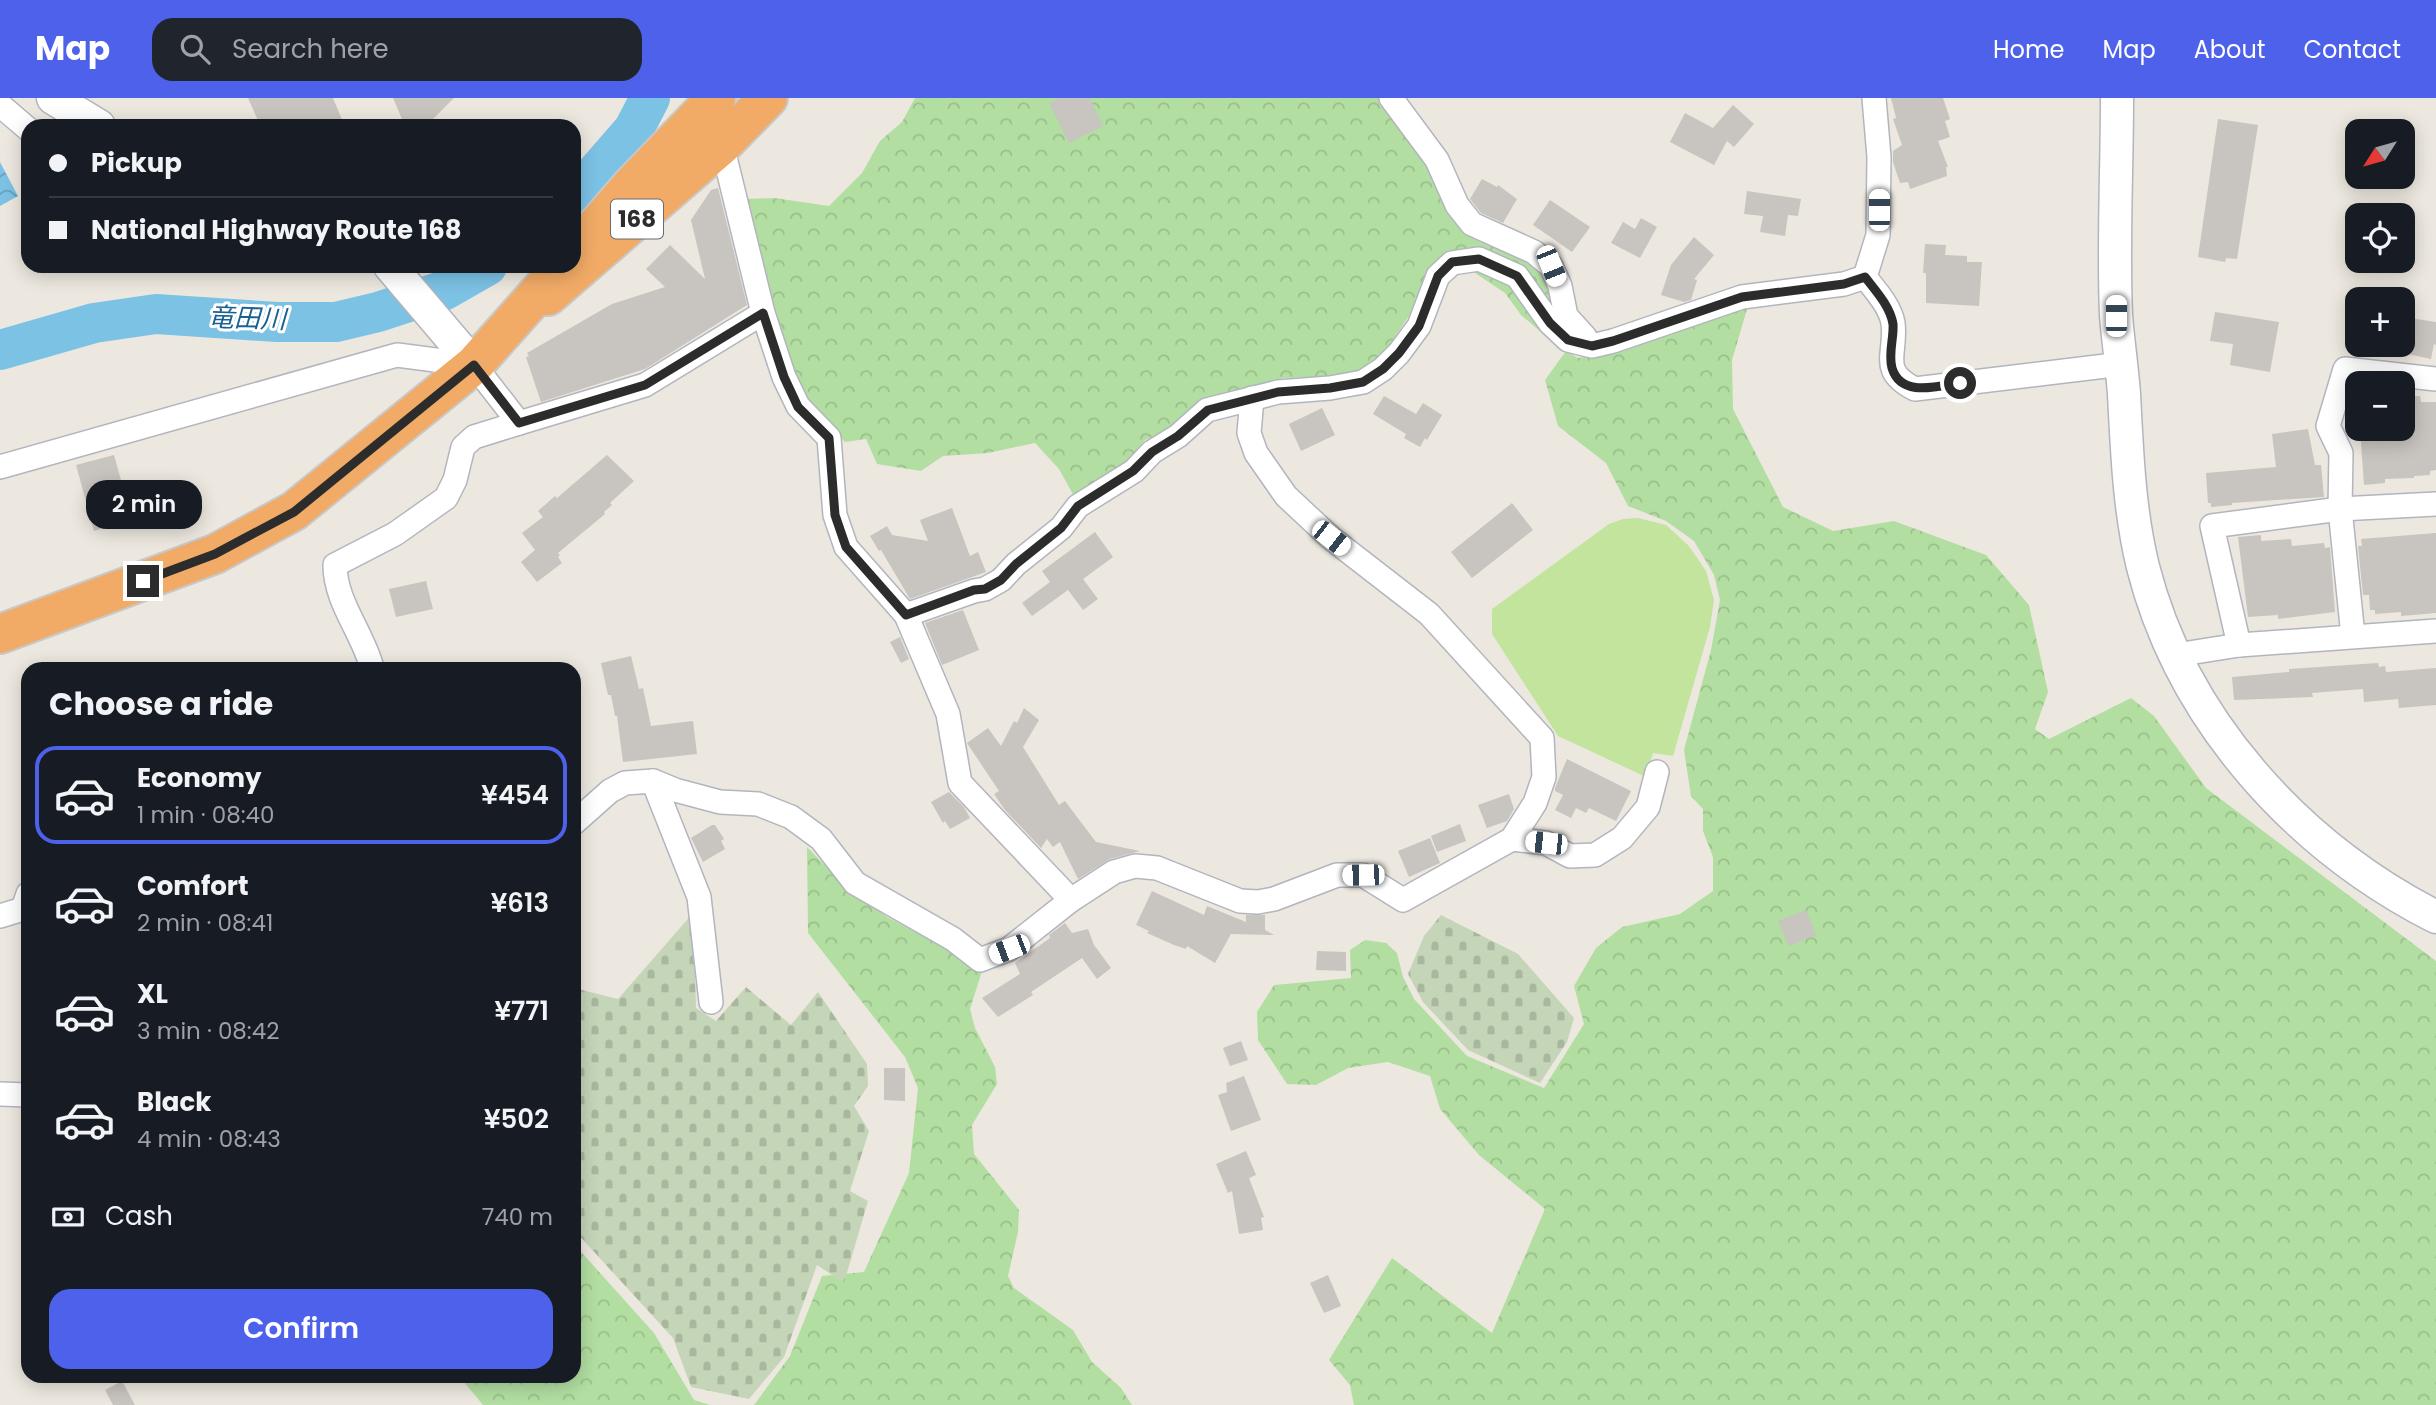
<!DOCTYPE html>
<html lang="en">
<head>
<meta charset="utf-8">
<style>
  body { margin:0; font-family:Poppins,"Noto Sans JP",sans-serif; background:#20242c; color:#f1f3f6; height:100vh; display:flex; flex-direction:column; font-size:26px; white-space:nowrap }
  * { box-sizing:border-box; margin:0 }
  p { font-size:23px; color:#9ea1a6 }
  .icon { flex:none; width:38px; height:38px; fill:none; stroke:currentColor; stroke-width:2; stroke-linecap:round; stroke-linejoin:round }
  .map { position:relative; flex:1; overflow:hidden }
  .panel { position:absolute; left:21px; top:564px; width:560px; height:721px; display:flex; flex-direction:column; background:#171b24; border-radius:21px; box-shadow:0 4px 18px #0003 }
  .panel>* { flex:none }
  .hud { position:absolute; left:21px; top:21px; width:560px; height:154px; border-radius:21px; box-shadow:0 4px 18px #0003; display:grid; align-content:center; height:154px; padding:0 28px; background:#171b24 }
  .needle { width:46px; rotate:233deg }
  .fabs { position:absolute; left:2345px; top:21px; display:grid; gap:14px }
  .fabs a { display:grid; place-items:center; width:70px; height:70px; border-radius:14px; background:#171b24; box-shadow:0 4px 18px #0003; font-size:35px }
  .end { position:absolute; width:32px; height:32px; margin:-16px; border:9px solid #2c2c2c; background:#fff; box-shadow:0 0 0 4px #fff }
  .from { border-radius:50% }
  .bubble { position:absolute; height:49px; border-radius:21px; background:#171b24; box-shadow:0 4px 18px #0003; font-size:23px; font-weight:600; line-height:49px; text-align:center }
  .car { position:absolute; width:21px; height:42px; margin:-21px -10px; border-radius:9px; box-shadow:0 0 5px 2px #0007; background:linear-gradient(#fff 24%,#345 0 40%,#fff 0 76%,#345 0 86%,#fff 0) }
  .hud b { display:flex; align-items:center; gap:24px; height:66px; font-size:26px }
  .hud b+b { border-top:2px solid #363941 }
  .hud i { width:18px; height:18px; background:#f1f3f6 }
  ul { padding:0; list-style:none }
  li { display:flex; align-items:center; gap:21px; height:98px; margin:0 14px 10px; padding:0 14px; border:4px solid transparent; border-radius:21px }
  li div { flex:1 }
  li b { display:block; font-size:26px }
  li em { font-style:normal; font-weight:600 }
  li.selected { border-color:#4d61eb }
  li>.icon { width:63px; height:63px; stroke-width:1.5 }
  h2 { padding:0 28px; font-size:32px; line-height:84px }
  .pay { display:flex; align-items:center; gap:18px; height:77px; padding:0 28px; font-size:26px }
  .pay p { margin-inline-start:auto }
  .cta { display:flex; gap:14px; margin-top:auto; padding:14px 28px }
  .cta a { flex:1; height:80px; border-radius:21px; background:#4d61eb; color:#fff; font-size:28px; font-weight:600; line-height:80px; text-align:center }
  header { display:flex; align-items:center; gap:42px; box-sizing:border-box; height:98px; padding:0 35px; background:#4d61eb; color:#fff }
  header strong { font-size:33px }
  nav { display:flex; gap:38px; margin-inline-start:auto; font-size:24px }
  .search { width:490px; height:63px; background:#20242c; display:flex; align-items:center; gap:18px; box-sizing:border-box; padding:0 24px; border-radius:21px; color:#9ea1a6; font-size:26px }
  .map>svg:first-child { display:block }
  .forest { fill:url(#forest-crowns) }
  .cemetery { fill:url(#cemetery-stones) }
  .pitch { fill:#c2e49d }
  .water { fill:url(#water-waves) }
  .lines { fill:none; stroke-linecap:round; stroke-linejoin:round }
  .river { stroke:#7cc2e5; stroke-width:40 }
  .building { fill:#c8c4bf }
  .street-casing { stroke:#b3b5be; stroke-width:26 }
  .secondary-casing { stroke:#b3b5be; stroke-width:35 }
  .highway-casing { stroke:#c8c8c8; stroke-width:42 }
  .street { stroke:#fff; stroke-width:23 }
  .secondary { stroke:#fff; stroke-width:32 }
  .highway { stroke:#f1ab66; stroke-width:38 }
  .route { stroke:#2c2c2c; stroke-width:9 }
  .labels { text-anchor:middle; stroke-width:6; stroke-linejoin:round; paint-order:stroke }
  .shield { fill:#fff; stroke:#6b6b6b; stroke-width:2 }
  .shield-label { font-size:23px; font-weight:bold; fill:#2c2c2c }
  .water-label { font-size:26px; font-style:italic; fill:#196193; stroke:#fff }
</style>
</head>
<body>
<header>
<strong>Map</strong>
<div class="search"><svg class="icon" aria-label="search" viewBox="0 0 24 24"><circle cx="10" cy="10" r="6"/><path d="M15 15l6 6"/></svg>Search here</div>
<nav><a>Home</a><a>Map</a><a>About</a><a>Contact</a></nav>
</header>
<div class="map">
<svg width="2436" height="1307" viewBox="0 0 2436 1307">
  <defs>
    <pattern id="forest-crowns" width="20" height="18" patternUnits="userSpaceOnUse" patternTransform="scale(1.75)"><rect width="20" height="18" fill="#b2dea1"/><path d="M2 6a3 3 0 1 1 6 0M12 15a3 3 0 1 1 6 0" fill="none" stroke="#99bf8b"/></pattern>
    <pattern id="cemetery-stones" width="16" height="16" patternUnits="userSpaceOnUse" patternTransform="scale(1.75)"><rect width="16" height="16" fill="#c4d5b8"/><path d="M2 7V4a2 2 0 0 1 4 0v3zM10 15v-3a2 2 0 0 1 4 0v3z" fill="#a9b79e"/></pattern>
    <pattern id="water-waves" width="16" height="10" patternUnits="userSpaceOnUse" patternTransform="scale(1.75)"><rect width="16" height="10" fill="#7cc2e5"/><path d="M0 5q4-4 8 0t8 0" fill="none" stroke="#669eba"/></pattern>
  </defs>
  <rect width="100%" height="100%" fill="#ece8df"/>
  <!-- forest -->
  <g class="forest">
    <polygon points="915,0 1379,0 1431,69 1512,150 1550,178 1562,240 1548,240 1521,217 1505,195 1454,161 1417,206 1384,255 1350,278 1283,280 1205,305 1175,330 1145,342 1123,368 1075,400 1059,371 1035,345 988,355 943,358 921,373 877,366 866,341 845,344 802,297 780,251 745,101 774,100 829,108 862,75 880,43 902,24"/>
    <polygon points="1748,208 1732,262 1733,311 1783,409 1833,433 1894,423 1986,457 2029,507 2048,594 2035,631 2049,641 2131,600 2154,618 2206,690 2436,863 2436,1307 1354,1307 1350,1287 1329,1262 1392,1160 1492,1235 1545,1111 1479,1057 1440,1011 1430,978 1388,964 1348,970 1316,987 1287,986 1258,942 1257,914 1274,887 1351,880 1350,852 1365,842 1386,845 1397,855 1403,879 1414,901 1467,958 1544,990 1584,926 1574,888 1596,850 1622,829 1680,816 1713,793 1713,759 1703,733 1703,711 1691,698 1684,652 1711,552 1720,502 1714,477 1694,443 1666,423 1628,408 1606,365 1558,328 1545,282 1566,253 1578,260 1607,255"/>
    <polygon points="807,749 846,789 887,819 983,870 970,911 975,930 995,969 997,986 972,1027 974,1056 1019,1112 1018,1134 1008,1178 1014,1190 1073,1232 1092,1264 1121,1290 1132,1307 754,1307 790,1258 822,1178 864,1174 909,1075 918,990 905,959 808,835"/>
    <polygon points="574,1146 654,1235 694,1302 710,1307 483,1307 459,1278 574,1278"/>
  </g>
  <!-- cemetery -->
  <g class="cemetery">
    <polygon points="693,815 696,910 716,923 746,889 791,927 818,894 867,966 868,988 854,1008 869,1033 850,1093 868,1103 844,1185 817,1167 784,1259 749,1301 691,1289 673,1240 574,1132 574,890 618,901"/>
    <polygon points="1441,817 1518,856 1574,920 1567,944 1540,985 1468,952 1423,904 1408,876 1424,838"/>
  </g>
  <!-- pitch -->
  <polygon class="pitch" points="1638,420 1666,427 1689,448 1706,473 1714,502 1710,529 1673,658 1653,655 1646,679 1558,638 1492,536 1492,511 1609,426 1623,421"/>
  <!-- water -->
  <polygon class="water" points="0,64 18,98 0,108"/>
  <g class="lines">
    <!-- river -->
    <g class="river">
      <polyline points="574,96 588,84 634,31 650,0"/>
      <polyline points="0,252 94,225 156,216 277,224 336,224 378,214 445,192 487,168"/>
    </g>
  </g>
  <!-- building -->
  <g class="building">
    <polygon points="248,0 333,0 343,24 333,28 277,28 274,21 260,27"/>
    <polygon points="393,0 454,0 426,28 405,28"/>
    <polygon points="1059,0 1090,0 1103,28 1069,45 1049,5"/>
    <polygon points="1891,0 1943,0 1950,21 1945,23 1950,39 1938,43 1948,69 1946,69 1947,78 1910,91 1908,84 1900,85 1893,64 1893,53 1902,47 1893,21 1896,20"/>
    <polygon points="1733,7 1754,26 1734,49 1727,43 1714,67 1670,44 1685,15 1713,30"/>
    <polygon points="2218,21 2258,27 2237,161 2226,160 2225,164 2198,159"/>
    <polygon points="1482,81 1497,89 1498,87 1517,101 1503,125 1481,115 1470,101"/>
    <polygon points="718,90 747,207 645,271 541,304 526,259 529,258 527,255 612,206 665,189 646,171 670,147 705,181 691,122 711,92"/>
    <polygon points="1747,93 1801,101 1798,118 1788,117 1785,138 1760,134 1763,118 1744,116"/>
    <polygon points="1550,102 1590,129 1572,154 1533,127"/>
    <polygon points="1641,120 1657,129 1640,160 1611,145 1623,124 1635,131"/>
    <polygon points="1694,139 1714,157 1694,181 1697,182 1691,202 1684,204 1661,197 1671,167"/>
    <polygon points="1925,146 1946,147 1945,157 1967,158 1967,164 1982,164 1979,208 1926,205 1926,175 1923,175"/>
    <polygon points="2215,214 2279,224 2270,274 2230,267 2233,246 2210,243"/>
    <polygon points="2403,219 2436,224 2436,247 2434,246 2431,261 2403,255"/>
    <polygon points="1384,298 1416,316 1423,305 1442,317 1427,342 1425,340 1420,349 1404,340 1406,336 1373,316"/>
    <polygon points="2420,298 2421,304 2436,304 2436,372 2430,373 2430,377 2414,378 2414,380 2385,381 2385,385 2364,387 2360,331 2403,331 2403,299"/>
    <polygon points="1322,310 1335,337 1301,353 1289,326"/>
    <polygon points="2308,331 2315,367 2321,367 2324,399 2232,405 2232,407 2211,409 2211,405 2208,405 2206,375 2276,369 2272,336"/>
    <polygon points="114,357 132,422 94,433 76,367"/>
    <polygon points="607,357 634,383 610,405 612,407 604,414 605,416 558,455 560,457 558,459 562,465 537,484 521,464 535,452 522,435 543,419 538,413 555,398 557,400"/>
    <polygon points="1512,405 1533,432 1472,480 1451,454"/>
    <polygon points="952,410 970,458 978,454 986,474 910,501 881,452 879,453 870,438 887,428 892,437 928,443 920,422"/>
    <polygon points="1095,434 1113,459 1083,481 1098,501 1083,512 1068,492 1032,518 1022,505 1050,484 1042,473"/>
    <polygon points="2436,435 2436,515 2401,518 2401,514 2375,516 2375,512 2370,512 2369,497 2363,497 2358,448 2362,448 2361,441"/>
    <polygon points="2261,437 2261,443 2291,441 2292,448 2324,445 2325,450 2330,449 2335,514 2278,521 2278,517 2248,519 2238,439"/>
    <polygon points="426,483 433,511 396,519 389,491"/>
    <polygon points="963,512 979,552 942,567 925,525"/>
    <polygon points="900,539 909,561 901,565 890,544"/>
    <polygon points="631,558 639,591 643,590 651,628 693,623 697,656 623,664 617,618 615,618 611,597 608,597 601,565"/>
    <polygon points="2378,565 2379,569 2385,568 2386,574 2436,570 2436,607 2399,610 2398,601 2364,604 2363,591 2312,595 2313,599 2234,602 2232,579 2289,574 2289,571"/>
    <polygon points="1024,610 1039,622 1023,649 1059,707 1065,703 1096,744 1140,753 1110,761 1078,781 1060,744 1053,749 1047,741 1041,750 1005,712 994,696 999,693 967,645 988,630 1001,648 1014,623 1017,625"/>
    <polygon points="1567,661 1631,693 1616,723 1589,710 1586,715 1576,710 1571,720 1555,712 1563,697 1555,693 1555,690"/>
    <polygon points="949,694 964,709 970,720 950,731 945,723 943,725 931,704"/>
    <polygon points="1509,696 1514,711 1507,723 1487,730 1478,707"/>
    <polygon points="1460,726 1466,743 1437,754 1431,738"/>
    <polygon points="712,727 715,727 724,741 721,743 725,751 703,764 691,740"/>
    <polygon points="1430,740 1440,765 1409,779 1398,753"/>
    <polygon points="1152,793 1204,817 1207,808 1246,824 1246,817 1265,817 1265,832 1274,837 1231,836 1215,865 1187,848 1186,851 1174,847 1147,835 1149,833 1136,827"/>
    <polygon points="1806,812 1816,837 1789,848 1778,823"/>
    <polygon points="1065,825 1072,835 1088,831 1094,847 1111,870 1097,881 1082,860 1031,894 1033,897 998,919 982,900 1020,876 1015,865 1050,840 1049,837"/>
    <polygon points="1317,853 1346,854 1346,873 1316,872"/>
    <polygon points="1241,943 1248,962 1230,968 1223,950"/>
    <polygon points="884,970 905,970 905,1003 884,1002"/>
    <polygon points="1244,978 1261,1022 1231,1033 1218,997 1227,994 1226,985"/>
    <polygon points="1246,1053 1256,1077 1249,1080 1264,1119 1261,1120 1263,1132 1239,1136 1232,1093 1228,1095 1216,1066"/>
    <polygon points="1328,1177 1341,1208 1324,1215 1310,1185"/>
    <polygon points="122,1283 135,1307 113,1307 105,1292"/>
  </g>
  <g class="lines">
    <!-- street casing -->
    <g class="street-casing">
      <g id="street">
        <polyline points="1391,0 1437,62 1457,107 1472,126 1534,154 1551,168 1560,188 1566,218 1585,239"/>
        <polyline points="0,7 28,31"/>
        <polyline points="722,47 763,215 784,279 798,308 829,340 835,417 846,449 906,517 948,616 960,685 1071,802"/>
        <path d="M1865,179C1875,192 1890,208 1893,225C1897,257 1878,272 1915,291L2122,266"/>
        <polyline points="0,369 397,257 474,267 519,325 645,287 763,215"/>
        <polyline points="906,517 974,493 985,491 1001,482 1016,466 1061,430 1078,408 1134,373 1152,354 1178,338 1207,312 1278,294 1330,290 1363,284 1383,271 1399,255 1419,228 1438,178 1452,165 1479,161 1517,178 1550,225 1568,242 1592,248 1613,243 1742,199 1844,186 1865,179 1878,137 1879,59 1874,0"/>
        <polyline points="2353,538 2340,411 2341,355 2328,328 2345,271 2436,281"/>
        <polyline points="2239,547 2212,428 2340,411 2436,406"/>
        <polyline points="2176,557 2239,547 2436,533"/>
        <path d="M372,570C363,535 335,504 335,467L395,436L446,400L455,382L463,349L474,339L519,325"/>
        <polyline points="653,683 699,799 711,904"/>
        <polyline points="574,725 610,693 625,685 653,683 675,692 720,704 758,706 791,719 821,741 855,785 953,841 980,862 1009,851 1071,802 1114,774 1135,768 1157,770 1240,803 1258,804 1274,801 1337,777 1363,777 1403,802 1512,741 1535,705 1544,679 1542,640 1429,516 1331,440 1286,398 1256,355 1249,335 1252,300"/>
        <polyline points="1512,741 1546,745 1570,758 1595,757 1622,740 1648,709 1657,674"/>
        <polyline points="0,818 23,811 28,796"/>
        <polyline points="0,996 28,997"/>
      </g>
    </g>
    <!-- secondary casing -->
    <g class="secondary-casing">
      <g id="secondary">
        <polyline points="53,0 99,28"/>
        <path d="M2117,0C2117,72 2113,145 2116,217C2118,243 2122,269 2124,296C2127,353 2129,412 2143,469C2182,622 2297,748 2436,819"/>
        <polyline points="390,168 474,267"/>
      </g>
    </g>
    <!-- highway casing -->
    <g class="highway-casing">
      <g id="highway">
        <polyline points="587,139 631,88 716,0"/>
        <polyline points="548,198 722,47 768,0"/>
        <polyline points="0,536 215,456 294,413 474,267 562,168"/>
      </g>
    </g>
    <!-- street -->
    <use href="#street" class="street"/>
    <!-- secondary -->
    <use href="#secondary" class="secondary"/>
    <!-- highway -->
    <use href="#highway" class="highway"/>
  </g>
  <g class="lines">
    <!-- route -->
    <path class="route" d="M143,483L215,456L294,414L474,267L519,325L645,287L763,215L784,279L798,309L829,340L835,417L846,449L906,517L974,492L985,491L1001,482L1016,466L1061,430L1078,408L1133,373L1152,354L1178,338L1208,312L1278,294L1330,290L1363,284L1383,271L1399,255L1419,228L1438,178L1452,164L1479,161L1517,178L1550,225L1568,242L1592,248L1613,243L1742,199L1844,186L1865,179C1875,192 1890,208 1893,226C1894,240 1888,256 1892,270C1901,300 1938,288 1960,285"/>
  </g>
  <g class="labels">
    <!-- shield labels -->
    <rect class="shield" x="611" y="101.5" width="52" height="39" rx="5"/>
    <g class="shield-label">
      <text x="637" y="129">168</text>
    </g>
    <!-- water labels -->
    <g class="water-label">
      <text transform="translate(247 220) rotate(2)" y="9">竜田川</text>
    </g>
  </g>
</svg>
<div class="fabs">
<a><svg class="needle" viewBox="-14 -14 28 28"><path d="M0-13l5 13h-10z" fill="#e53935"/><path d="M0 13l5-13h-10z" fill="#9ea1a6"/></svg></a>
<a><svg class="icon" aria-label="locate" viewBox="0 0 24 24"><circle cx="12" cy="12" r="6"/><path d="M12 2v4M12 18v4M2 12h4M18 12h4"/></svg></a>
<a>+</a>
<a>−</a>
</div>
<i class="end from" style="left:1960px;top:285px"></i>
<i class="end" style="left:143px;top:483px"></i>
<div class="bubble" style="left:86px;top:382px;width:116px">2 min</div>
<i class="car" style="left:1879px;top:112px;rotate:0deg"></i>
<i class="car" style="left:1551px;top:168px;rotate:158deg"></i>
<i class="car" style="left:2116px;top:218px;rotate:0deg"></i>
<i class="car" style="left:1331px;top:440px;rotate:128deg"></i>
<i class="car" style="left:1546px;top:745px;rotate:276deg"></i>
<i class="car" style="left:1363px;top:777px;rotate:269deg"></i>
<i class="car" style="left:1009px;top:851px;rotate:249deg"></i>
<div class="hud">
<b><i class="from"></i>Pickup</b>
<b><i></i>National Highway Route 168</b>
</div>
<section class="panel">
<h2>Choose a ride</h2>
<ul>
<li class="selected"><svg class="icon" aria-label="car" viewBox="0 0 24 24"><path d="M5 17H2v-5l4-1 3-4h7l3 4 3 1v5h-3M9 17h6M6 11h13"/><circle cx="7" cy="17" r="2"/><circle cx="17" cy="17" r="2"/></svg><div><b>Economy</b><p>1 min · 08:40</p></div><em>¥454</em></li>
<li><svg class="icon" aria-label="car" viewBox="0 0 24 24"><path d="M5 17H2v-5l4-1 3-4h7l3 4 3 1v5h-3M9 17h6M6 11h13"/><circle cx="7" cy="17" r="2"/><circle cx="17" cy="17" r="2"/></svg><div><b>Comfort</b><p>2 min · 08:41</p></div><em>¥613</em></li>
<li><svg class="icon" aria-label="car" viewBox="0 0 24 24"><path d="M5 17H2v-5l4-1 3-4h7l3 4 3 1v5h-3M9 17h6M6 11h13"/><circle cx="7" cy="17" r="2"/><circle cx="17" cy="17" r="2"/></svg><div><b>XL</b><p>3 min · 08:42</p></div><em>¥771</em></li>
<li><svg class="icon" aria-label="car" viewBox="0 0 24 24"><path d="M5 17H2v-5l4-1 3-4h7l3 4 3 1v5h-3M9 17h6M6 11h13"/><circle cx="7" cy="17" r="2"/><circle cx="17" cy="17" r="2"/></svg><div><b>Black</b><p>4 min · 08:43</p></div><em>¥502</em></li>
</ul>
<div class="pay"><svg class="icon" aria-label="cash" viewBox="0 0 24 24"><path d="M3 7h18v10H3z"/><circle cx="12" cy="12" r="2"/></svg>Cash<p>740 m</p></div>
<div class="cta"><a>Confirm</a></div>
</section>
</div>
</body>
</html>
